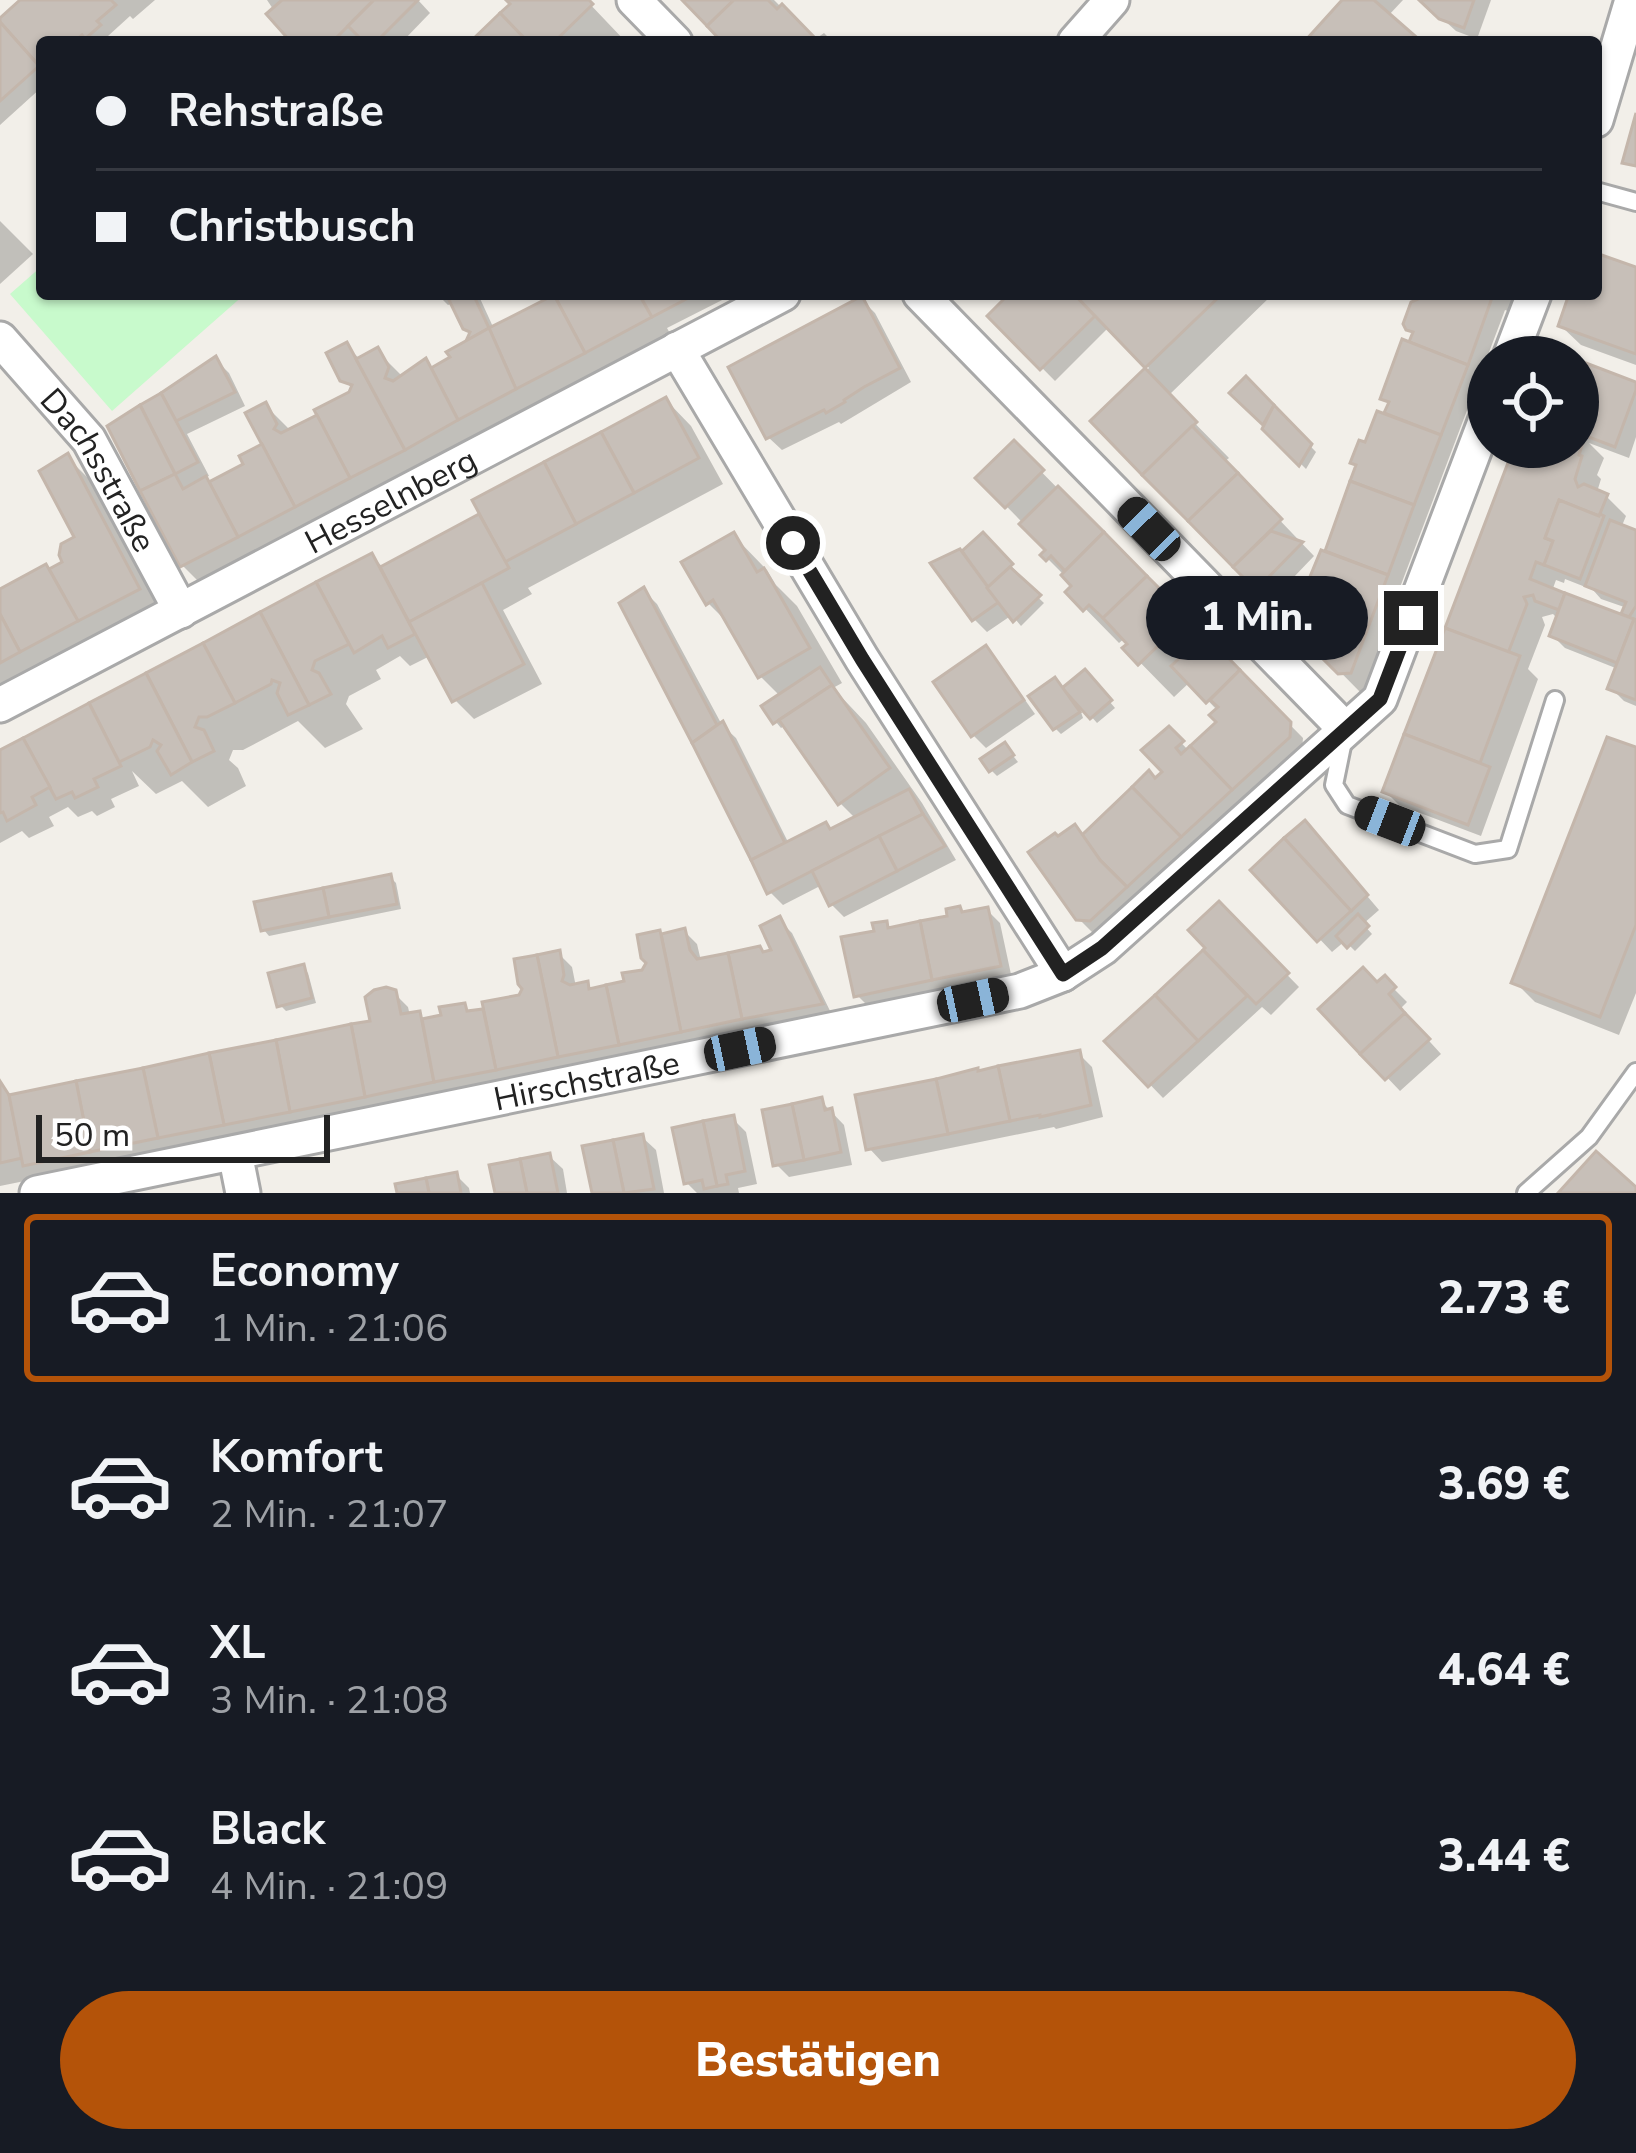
<!DOCTYPE html>
<html lang="de">
<head>
<meta charset="utf-8">
<style>
  body { margin:0; font-family:"Nunito Sans",sans-serif; background:#20242c; color:#f1f3f6; height:100vh; display:flex; flex-direction:column; font-size:45px; white-space:nowrap }
  * { box-sizing:border-box; margin:0 }
  p { font-size:39px; color:#9ea1a6 }
  .icon { flex:none; width:66px; height:66px; fill:none; stroke:currentColor; stroke-width:2; stroke-linecap:round; stroke-linejoin:round }
  .map { position:relative; height:1193px; overflow:hidden }
  .drawer { display:flex; flex-direction:column; background:#171b24; flex:1 }
  .drawer>* { flex:none }
  .guide { position:absolute; left:36px; top:36px; width:1566px; height:264px; border-radius:12px; box-shadow:0 3px 9px #0004; display:grid; align-content:center; height:264px; padding:0 60px; background:#171b24 }
  .fabs { position:absolute; left:1467px; top:336px; display:grid; gap:24px }
  .fabs a { display:grid; place-items:center; width:132px; height:132px; border-radius:50%; background:#171b24; box-shadow:0 3px 9px #0004; font-size:60px }
  .scale { position:absolute; left:36px; bottom:30px; width:294px; box-sizing:border-box; padding-left:12px; border:6px solid #222; border-top:0; font-size:33px; line-height:42px; white-space:nowrap; color:#222; -webkit-text-stroke:9px #fff; paint-order:stroke }
  .end { position:absolute; width:54px; height:54px; margin:-27px; border:15px solid #222; background:#fff; box-shadow:0 0 0 6px #fff }
  .from { border-radius:50% }
  .bubble { position:absolute; height:84px; border-radius:42px; background:#171b24; box-shadow:0 3px 9px #0004; font-size:39px; font-weight:800; line-height:84px; text-align:center }
  .car { position:absolute; width:36px; height:72px; margin:-36px -18px; border-radius:15px; box-shadow:0 0 9px 3px #0007; background:linear-gradient(#222 24%,#8ab4d8 0 40%,#222 0 76%,#8ab4d8 0 86%,#222 0) }
  .guide b { display:flex; align-items:center; gap:42px; height:114px; font-size:45px }
  .guide b+b { border-top:3px solid #363941 }
  .guide i { width:30px; height:30px; background:#f1f3f6 }
  ul { padding:21px 0 0; list-style:none }
  li { display:flex; align-items:center; gap:36px; height:168px; margin:0 24px 18px; padding:0 36px; border:6px solid transparent; border-radius:12px }
  li div { flex:1 }
  li b { display:block; font-size:45px }
  li em { font-style:normal; font-weight:800 }
  li.current { border-color:#b45309 }
  li>.icon { width:108px; height:108px; stroke-width:1.5 }
  .cta { display:flex; gap:24px; margin-top:auto; padding:24px 60px }
  .cta a { flex:1; height:138px; border-radius:72px; background:#b45309; color:#fff; font-size:48px; font-weight:800; line-height:138px; text-align:center }
  .map>svg:first-child { display:block }
  .park { fill:#c8facc }
  .shadow { fill:#0003; fill-rule:evenodd }
  .building { fill:#c7bfb8; stroke:#c4b6ab; stroke-width:3 }
  .lines { fill:none; stroke-linecap:round; stroke-linejoin:round }
  .lane-casing { stroke:#a9a9a9; stroke-width:22 }
  .street-casing { stroke:#a9a9a9; stroke-width:39 }
  .lane { stroke:#fff; stroke-width:16 }
  .street { stroke:#fff; stroke-width:33 }
  .route { stroke:#222; stroke-width:15 }
  .labels { text-anchor:middle; stroke-width:9; stroke-linejoin:round; paint-order:stroke }
  .street-label { font-size:33px; fill:#222; stroke:#fff }
</style>
</head>
<body>
<div class="map">
<svg width="1636" height="1193" viewBox="0 0 1636 1193">
  <rect width="100%" height="100%" fill="#f2efe9"/>
  <!-- park -->
  <polygon class="park" points="42,266 42,294 245,294 112,411 10,294"/>
  <!-- shadow -->
  <g class="shadow">
    <polygon points="25,0 155,0 133,19 130,16 108,36 111,40 109,42 42,42 42,87 0,125 0,22"/>
    <polygon points="267,0 418,0 430,13 402,42 295,42"/>
    <polygon points="510,0 586,0 626,42 473,42 514,4"/>
    <polygon points="686,0 774,0 814,40 824,33 833,42 727,42"/>
    <polygon points="1346,0 1403,0 1388,16 1417,42 1308,42"/>
    <polygon points="1422,0 1491,0 1477,39 1456,31"/>
    <polygon points="0,221 33,254 0,284"/>
    <polygon points="1596,256 1636,270 1636,365 1581,345 1561,326 1572,294 1596,294"/>
    <polygon points="437,294 478,294 494,329 561,294 734,294 667,328 675,343 208,591 182,565 111,427 216,360 229,373 245,406 187,434 209,476 204,478 210,485 247,465 266,445 266,406 291,431 351,394 353,389 343,379 346,346 361,360 377,351 403,377 433,370 469,342 473,334 454,303 448,305"/>
    <polygon points="1013,294 1273,294 1168,396 1229,458 1224,462 1314,556 1271,601 1094,421 1149,368 1109,327 1055,381 991,316"/>
    <polygon points="1424,294 1520,294 1513,313 1505,310 1399,590 1406,597 1371,692 1361,693 1297,628 1314,611 1338,559 1329,550 1367,446 1390,405 1383,398 1411,346 1415,334 1409,328"/>
    <polygon points="862,300 875,313 911,382 841,424 839,422 782,450 768,437"/>
    <path d="M1578,363L1636,385V437L1629,458L1589,443L1604,458L1597,475L1601,479L1597,492L1606,496L1626,516L1621,528L1636,534V706L1624,701L1611,688L1618,669L1565,648L1552,635L1558,619L1553,614L1542,617L1545,625L1528,669L1538,679L1481,836L1399,805L1385,791L1517,447H1578ZM1565,579L1593,590L1601,599L1627,608L1623,618L1552,591L1556,580L1564,583Z"/>
    <polygon points="1246,380 1316,452 1306,469 1265,428 1266,424 1234,393"/>
    <polygon points="666,400 691,426 723,484 528,588 532,594 503,610 542,684 474,719 455,700 430,656 410,666 400,656 376,670 381,679 349,696 346,704 363,729 325,748 298,721 243,750 233,750 229,760 238,768 246,786 208,807 182,781 156,794 132,771 139,786 111,799 115,807 97,816 92,811 78,817 68,807 49,817 54,826 29,838 22,831 0,843 0,754 372,557 384,568 483,515"/>
    <polygon points="1014,444 1303,738 1302,750 1104,932 1092,932 1078,918 1084,838 1166,772 1169,730 1189,751 1220,723 1218,711 1190,682 1174,697 1127,649 1131,644 1125,638 1119,643 1069,592 1075,586 1044,555 1049,550 979,478"/>
    <polygon points="67,457 92,482 163,615 0,693 0,592 66,563 79,539"/>
    <polygon points="733,535 767,570 776,585 797,606 842,683 833,688 866,723 922,803 956,860 844,917 831,904 822,885 783,905 770,892 623,604 644,591 657,604 722,725 736,738 789,844 832,831 856,819 840,803 786,725 781,728 776,722 781,697 760,676 732,627 708,603"/>
    <polygon points="982,536 1017,572 1013,574 1044,603 1021,626 1012,615 987,632 974,619 970,564"/>
    <polygon points="985,649 998,662 1035,714 986,748 973,735"/>
    <polygon points="1085,673 1115,708 1097,723 1077,700 1083,718 1061,734 1055,728 1063,691"/>
    <polygon points="1010,752 1018,762 997,776 991,770"/>
    <polygon points="1636,752 1636,993 1619,1035 1535,1002 1515,982"/>
    <polygon points="1317,837 1379,910 1363,924 1372,934 1355,951 1345,941 1332,952 1254,870"/>
    <polygon points="390,877 396,883 401,909 269,936 264,930"/>
    <polygon points="1219,905 1299,987 1271,1015 1262,1007 1163,1098 1108,1041 1209,948"/>
    <polygon points="959,909 965,914 987,910 1000,923 1012,979 870,1008 857,995 886,924 892,930 951,918"/>
    <polygon points="779,920 792,933 833,1017 0,1186 0,1085 13,1097 374,1023 394,993 408,1007 410,1016 419,1014 426,1021 464,1006 472,1014 487,1012 520,997 559,954 572,967 576,987 587,985 593,991 627,984 643,972 659,933 662,936 684,931 697,944 701,961 775,952"/>
    <polygon points="303,968 308,973 316,1003 286,1011 280,1005"/>
    <polygon points="1384,979 1407,1002 1400,1009 1441,1054 1400,1091 1322,1009 1378,986"/>
    <polygon points="1079,1054 1092,1067 1103,1117 1056,1129 1054,1127 882,1162 869,1148"/>
    <polygon points="821,1101 844,1125 852,1165 789,1177 776,1164"/>
    <polygon points="733,1119 746,1132 757,1184 738,1188 739,1193 697,1193 687,1183"/>
    <polygon points="642,1137 656,1150 664,1193 595,1193"/>
    <polygon points="549,1156 563,1169 567,1193 498,1193"/>
    <polygon points="456,1175 469,1188 470,1193 400,1193"/>
  </g>
  <!-- building -->
  <g class="building">
    <polygon points="20,0 111,0 116,5 97,21 101,25 85,39 82,35 74,42 42,42 42,69 0,22 0,18"/>
    <polygon points="282,0 374,0 332,42 291,42 266,14"/>
    <polygon points="374,0 418,0 376,42 364,42 348,26"/>
    <polygon points="506,0 589,0 593,4 554,42 528,42 500,13 510,4"/>
    <polygon points="682,0 734,0 707,26"/>
    <polygon points="734,0 768,0 777,9 782,4 814,37 808,42 722,42 707,26"/>
    <polygon points="1342,0 1374,0 1422,42 1304,42"/>
    <polygon points="1419,0 1474,0 1464,28 1439,19"/>
    <polygon points="500,13 528,42 470,42"/>
    <polygon points="0,22 39,66 0,101"/>
    <polygon points="1636,113 1636,166 1622,163"/>
    <polygon points="1596,253 1636,267 1636,354 1558,326 1569,294 1596,294"/>
    <polygon points="446,294 473,294 489,328 466,341 470,332 463,329"/>
    <polygon points="556,294 639,294 652,317 585,353 554,295"/>
    <polygon points="639,294 696,294 652,317"/>
    <polygon points="1009,294 1074,294 1095,316 1040,370 987,316"/>
    <polygon points="1074,294 1222,294 1145,368"/>
    <polygon points="1420,294 1493,295 1468,365 1409,342 1413,332 1406,330 1403,324 1411,302 1418,299"/>
    <polygon points="554,295 585,353 516,389 489,328"/>
    <polygon points="862,296 900,368 864,387 844,400 845,402 826,413 824,410 766,439 728,367"/>
    <polygon points="489,328 516,389 458,420 431,368 450,357 446,352"/>
    <polygon points="1402,339 1468,365 1441,435 1384,413 1389,402 1380,399"/>
    <polygon points="347,342 405,450 350,478 314,410 349,392 352,385 340,381 326,353"/>
    <polygon points="378,347 389,367 385,378 393,381 426,358 458,420 405,450 356,359"/>
    <polygon points="216,356 235,392 176,421 161,393"/>
    <polygon points="1578,360 1636,382 1636,390 1615,447 1578,433"/>
    <polygon points="1145,368 1197,422 1142,475 1090,421"/>
    <polygon points="1246,376 1274,405 1263,425 1229,393"/>
    <polygon points="161,393 198,462 175,474 140,405"/>
    <polygon points="666,397 699,458 634,493 601,432"/>
    <polygon points="266,402 277,424 274,429 281,433 317,415 350,478 295,507 245,413"/>
    <polygon points="140,405 175,474 140,491 107,426"/>
    <polygon points="1274,405 1312,444 1299,466 1262,429"/>
    <polygon points="1377,411 1441,435 1414,505 1350,481 1356,465 1350,463 1359,440 1365,442"/>
    <polygon points="1192,426 1238,473 1188,521 1142,475"/>
    <polygon points="601,432 634,493 576,524 544,462"/>
    <polygon points="1578,433 1585,436 1579,455 1582,456 1575,479 1578,487 1584,484 1608,494 1599,516 1559,500 1545,538 1553,541 1544,565 1536,562 1530,579 1565,593 1559,610 1535,601 1533,595 1524,597 1527,604 1508,653 1445,628 1514,447 1578,447"/>
    <polygon points="1014,440 1044,470 1005,508 975,478"/>
    <polygon points="262,444 295,507 238,537 209,482 243,464 239,456"/>
    <polygon points="68,453 140,589 78,621 49,569 62,562 59,555 61,544 74,537 39,471"/>
    <polygon points="544,462 576,524 505,562 472,500"/>
    <polygon points="1238,473 1282,519 1233,567 1188,521"/>
    <polygon points="175,474 183,489 206,476 238,537 180,567 140,491"/>
    <polygon points="1350,481 1414,505 1388,575 1325,551"/>
    <polygon points="1058,486 1104,532 1065,571 1051,556 1046,561 1040,555 1045,550 1019,524"/>
    <polygon points="1559,500 1599,516 1600,514 1604,516 1580,579 1544,565 1553,541 1545,538"/>
    <polygon points="479,514 509,568 409,622 380,567"/>
    <polygon points="1610,520 1636,530 1636,606 1629,617 1621,614 1626,602 1585,586"/>
    <polygon points="1271,531 1303,542 1256,590 1233,567"/>
    <polygon points="734,532 757,572 764,568 810,648 758,678 713,600 706,605 681,562"/>
    <polygon points="983,532 1013,564 987,588 962,551"/>
    <polygon points="1104,532 1147,576 1103,618 1089,605 1083,611 1065,592 1071,586 1061,575"/>
    <polygon points="960,549 999,602 972,621 930,563"/>
    <polygon points="1321,550 1388,575 1351,673 1338,674 1292,628 1310,611 1300,601"/>
    <polygon points="372,553 415,634 388,648 382,636 354,653 316,582"/>
    <polygon points="46,564 78,621 20,652 0,614 0,589"/>
    <polygon points="1010,567 1041,595 1013,622 987,588"/>
    <polygon points="1147,576 1188,617 1138,665 1122,648 1127,644 1103,618"/>
    <polygon points="316,582 349,644 315,661 312,670 319,673 331,694 309,705 260,612"/>
    <polygon points="482,583 524,664 452,702 409,622"/>
    <polygon points="644,587 717,725 692,743 619,603"/>
    <polygon points="1565,593 1634,619 1617,663 1549,636"/>
    <polygon points="260,612 309,705 288,715 277,693 280,683 272,680 271,684 235,703 203,643"/>
    <polygon points="0,614 20,652 0,663"/>
    <polygon points="1634,619 1636,620 1636,700 1607,689"/>
    <polygon points="1445,628 1520,656 1480,763 1404,734"/>
    <polygon points="1205,634 1240,670 1206,703 1171,666"/>
    <polygon points="203,643 235,703 207,717 199,717 195,727 204,730 214,751 192,762 146,673"/>
    <polygon points="986,645 1024,700 971,737 933,682"/>
    <polygon points="820,667 832,685 773,724 761,706"/>
    <polygon points="1085,669 1112,700 1090,719 1062,688"/>
    <polygon points="1240,670 1291,722 1290,737 1232,790 1190,746 1216,722 1209,715 1218,707 1210,700"/>
    <polygon points="146,673 192,762 171,775 157,751 161,745 153,740 150,747 119,762 89,703"/>
    <polygon points="1055,677 1080,712 1053,730 1028,696"/>
    <polygon points="832,685 890,768 838,805 779,720"/>
    <polygon points="89,703 121,766 94,779 98,787 75,798 72,792 56,799 23,738"/>
    <polygon points="723,721 785,843 751,860 692,743"/>
    <polygon points="1169,726 1184,741 1176,748 1181,754 1190,746 1232,790 1181,837 1132,787 1149,770 1155,778 1162,772 1141,750"/>
    <polygon points="1404,734 1490,767 1468,825 1382,792"/>
    <polygon points="1607,737 1636,747 1636,925 1600,1017 1511,983"/>
    <polygon points="23,738 50,787 32,797 36,805 7,821 3,812 0,813 0,750"/>
    <polygon points="1005,742 1014,755 989,772 980,759"/>
    <polygon points="1132,787 1181,837 1127,887 1100,860 1082,835"/>
    <polygon points="909,789 923,814 767,894 751,860 826,822 830,829"/>
    <polygon points="923,814 945,846 897,871 879,836"/>
    <polygon points="1305,820 1368,895 1351,911 1284,838"/>
    <polygon points="1075,824 1100,860 1127,887 1090,921 1076,920 1028,852 1055,833 1058,836"/>
    <polygon points="879,836 897,871 829,906 812,871"/>
    <polygon points="1284,838 1351,911 1317,942 1250,870"/>
    <polygon points="391,874 397,904 329,917 323,888"/>
    <polygon points="323,888 329,917 261,931 254,902"/>
    <polygon points="1219,901 1289,973 1256,1004 1203,950 1205,948 1188,930"/>
    <polygon points="960,906 962,912 988,907 1001,966 932,980 920,921 947,916 946,909"/>
    <polygon points="1358,914 1369,926 1347,948 1336,936"/>
    <polygon points="780,916 823,1004 742,1019 728,953 760,946 763,952 771,950 760,926"/>
    <polygon points="887,921 888,928 920,921 932,980 854,997 841,937 874,931 872,923"/>
    <polygon points="685,928 690,950 697,959 728,953 742,1019 681,1032 661,934"/>
    <polygon points="660,930 681,1032 619,1045 606,985 624,981 622,973 642,970 646,963 641,958 637,935"/>
    <polygon points="560,950 564,975 562,981 570,985 588,981 589,989 606,985 619,1045 558,1057 537,955"/>
    <polygon points="1203,950 1247,996 1198,1041 1155,995"/>
    <polygon points="537,955 558,1057 496,1070 482,1002 519,995 522,989 518,984 514,959"/>
    <polygon points="304,964 312,998 277,1007 268,973"/>
    <polygon points="1363,967 1377,982 1385,975 1396,987 1389,994 1405,1013 1360,1054 1318,1009"/>
    <polygon points="386,987 396,990 401,1014 420,1011 434,1082 365,1097 351,1024 370,1021 365,997 374,990"/>
    <polygon points="1155,995 1198,1041 1148,1087 1104,1041"/>
    <polygon points="465,1003 467,1011 483,1009 496,1070 434,1082 422,1019 441,1015 439,1007"/>
    <polygon points="1405,1013 1430,1039 1385,1080 1360,1054"/>
    <polygon points="351,1024 365,1097 290,1112 276,1040"/>
    <polygon points="276,1040 290,1112 224,1125 209,1053"/>
    <polygon points="1080,1050 1091,1105 1040,1117 1040,1115 1010,1121 998,1066"/>
    <polygon points="209,1053 224,1125 158,1138 143,1068"/>
    <polygon points="998,1066 1010,1121 948,1134 936,1079 978,1068 978,1071"/>
    <polygon points="143,1068 158,1138 90,1152 76,1081"/>
    <polygon points="936,1079 948,1134 866,1150 855,1095"/>
    <polygon points="0,1081 9,1095 22,1158 0,1163"/>
    <polygon points="76,1081 90,1152 23,1166 9,1095"/>
    <polygon points="822,1097 825,1110 832,1108 841,1152 804,1160 792,1104"/>
    <polygon points="792,1104 804,1160 773,1166 762,1110"/>
    <polygon points="734,1115 745,1171 726,1175 728,1184 717,1186 703,1121"/>
    <polygon points="703,1121 717,1186 704,1189 702,1180 684,1184 672,1128"/>
    <polygon points="643,1134 654,1189 624,1193 613,1140"/>
    <polygon points="613,1140 624,1193 592,1193 582,1146"/>
    <polygon points="1596,1151 1636,1187 1636,1193 1558,1193"/>
    <polygon points="550,1153 558,1193 527,1193 520,1159"/>
    <polygon points="520,1159 527,1193 495,1193 489,1165"/>
    <polygon points="457,1172 461,1193 429,1193 426,1178"/>
    <polygon points="426,1178 429,1193 397,1193 395,1184"/>
  </g>
  <g class="lines">
    <!-- lane casing -->
    <g class="lane-casing">
      <g id="lane">
        <polyline points="1596,191 1636,202"/>
        <polyline points="1343,741 1334,785 1347,805 1475,854 1508,849 1555,700"/>
        <polyline points="1526,1193 1589,1137 1636,1072"/>
      </g>
    </g>
    <!-- street casing -->
    <g class="street-casing">
      <g id="street">
        <polyline points="634,0 675,42"/>
        <polyline points="1075,42 1112,0"/>
        <polyline points="1596,120 1632,0"/>
        <polyline points="920,294 1345,729"/>
        <path id="s1" d="M0,339L89,440L181,611"/>
        <polyline points="677,349 862,659 1063,974"/>
        <polyline points="1510,357 1534,294"/>
        <path id="s2" d="M0,705L783,294"/>
        <polyline points="235,1153 243,1193"/>
        <path id="s3" d="M37,1193L1020,991L1063,974L1103,948L1380,699L1488,414"/>
      </g>
    </g>
    <!-- lane -->
    <use href="#lane" class="lane"/>
    <!-- street -->
    <use href="#street" class="street"/>
  </g>
  <g class="lines">
    <!-- route -->
    <polyline class="route" points="793,543 862,659 1063,974 1102,948 1380,699 1411,618"/>
  </g>
  <g class="labels">
    <!-- street labels -->
    <g class="street-label">
      <text dy="12" stroke="none"><textPath href="#s1" startOffset="165">Dachsstraße</textPath></text>
      <text dy="12" stroke="none"><textPath href="#s2" startOffset="441">Hesselnberg</textPath></text>
      <text dy="12" stroke="none"><textPath href="#s3" startOffset="561">Hirschstraße</textPath></text>
    </g>
  </g>
</svg>
<div class="fabs">
<a><svg class="icon" aria-label="locate" viewBox="0 0 24 24"><circle cx="12" cy="12" r="6"/><path d="M12 2v4M12 18v4M2 12h4M18 12h4"/></svg></a>
</div>
<div class="scale">50 m</div>
<i class="end from" style="left:793px;top:543px"></i>
<i class="end" style="left:1411px;top:618px"></i>
<div class="bubble" style="left:1146px;top:576px;width:222px">1 Min.</div>
<i class="car" style="left:1149px;top:529px;rotate:316deg"></i>
<i class="car" style="left:1390px;top:821px;rotate:291deg"></i>
<i class="car" style="left:973px;top:1000px;rotate:78deg"></i>
<i class="car" style="left:740px;top:1049px;rotate:78deg"></i>
<div class="guide">
<b><i class="from"></i>Rehstraße</b>
<b><i></i>Christbusch</b>
</div>
</div>
<section class="drawer">
<ul>
<li class="current"><svg class="icon" aria-label="car" viewBox="0 0 24 24"><path d="M5 17H2v-5l4-1 3-4h7l3 4 3 1v5h-3M9 17h6M6 11h13"/><circle cx="7" cy="17" r="2"/><circle cx="17" cy="17" r="2"/></svg><div><b>Economy</b><p>1 Min. · 21:06</p></div><em>2.73 €</em></li>
<li><svg class="icon" aria-label="car" viewBox="0 0 24 24"><path d="M5 17H2v-5l4-1 3-4h7l3 4 3 1v5h-3M9 17h6M6 11h13"/><circle cx="7" cy="17" r="2"/><circle cx="17" cy="17" r="2"/></svg><div><b>Komfort</b><p>2 Min. · 21:07</p></div><em>3.69 €</em></li>
<li><svg class="icon" aria-label="car" viewBox="0 0 24 24"><path d="M5 17H2v-5l4-1 3-4h7l3 4 3 1v5h-3M9 17h6M6 11h13"/><circle cx="7" cy="17" r="2"/><circle cx="17" cy="17" r="2"/></svg><div><b>XL</b><p>3 Min. · 21:08</p></div><em>4.64 €</em></li>
<li><svg class="icon" aria-label="car" viewBox="0 0 24 24"><path d="M5 17H2v-5l4-1 3-4h7l3 4 3 1v5h-3M9 17h6M6 11h13"/><circle cx="7" cy="17" r="2"/><circle cx="17" cy="17" r="2"/></svg><div><b>Black</b><p>4 Min. · 21:09</p></div><em>3.44 €</em></li>
</ul>
<div class="cta"><a>Bestätigen</a></div>
</section>
</body>
</html>
